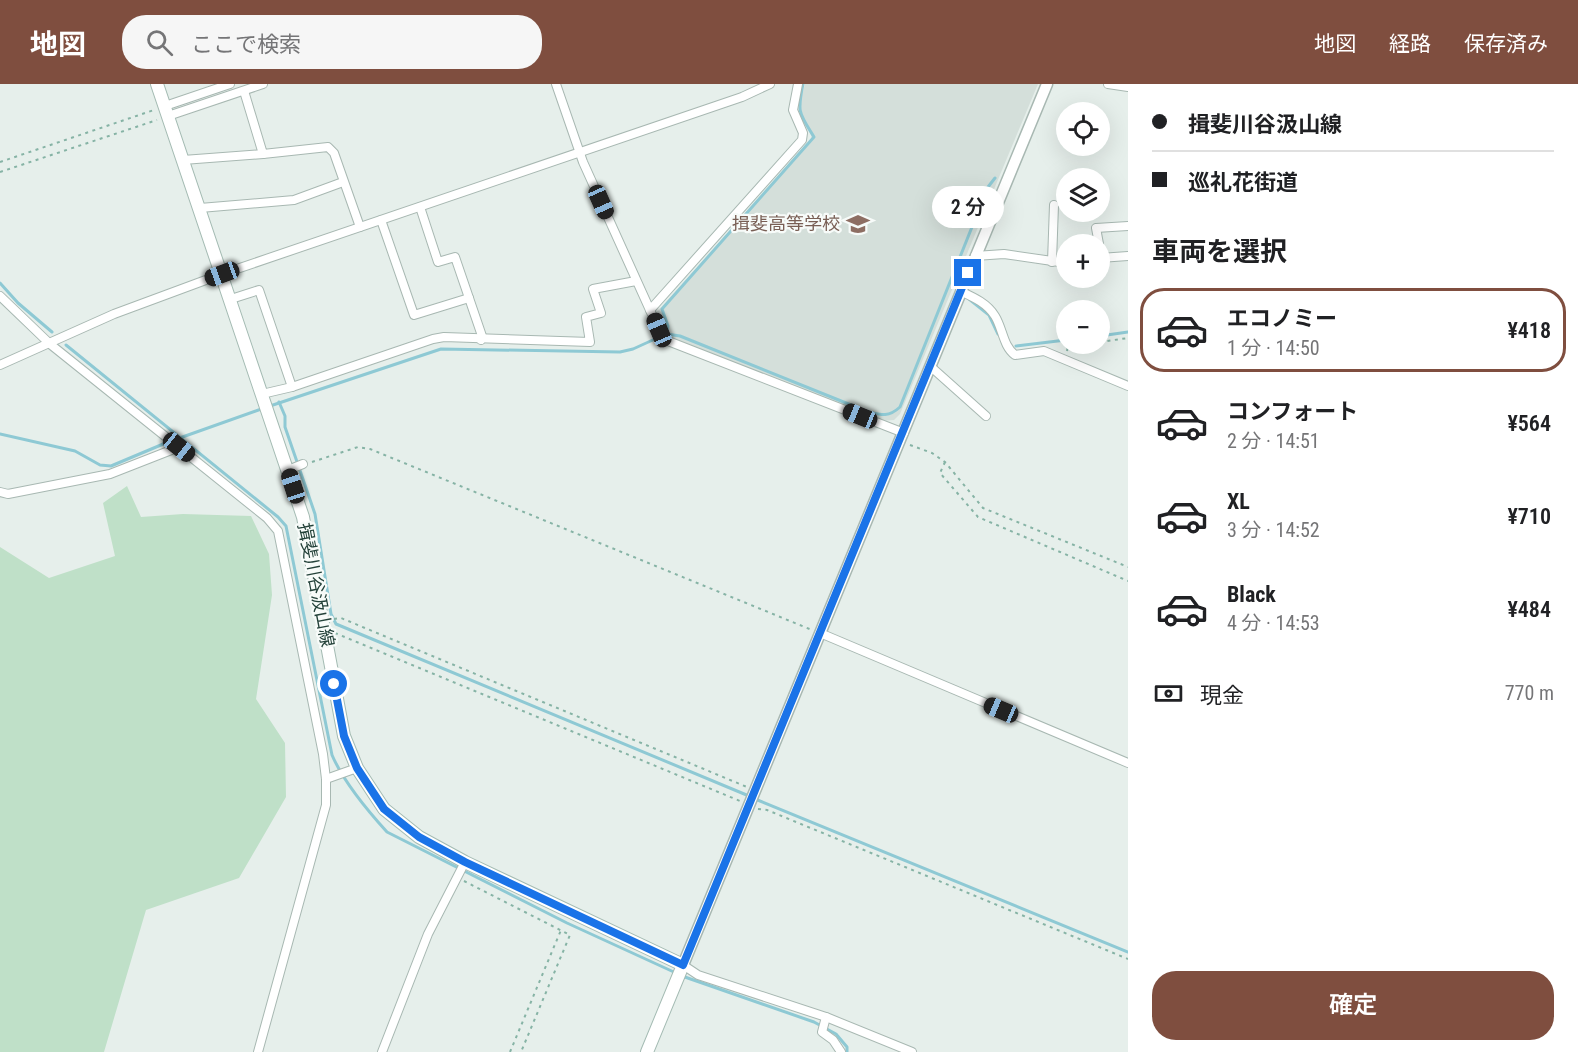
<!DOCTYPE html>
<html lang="ja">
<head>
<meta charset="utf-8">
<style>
  body { margin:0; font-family:"Roboto Condensed","Noto Sans JP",sans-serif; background:#f6f6f6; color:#202124; height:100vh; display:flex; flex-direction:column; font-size:22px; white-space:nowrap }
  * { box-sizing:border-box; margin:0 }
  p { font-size:20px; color:#757577 }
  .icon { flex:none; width:33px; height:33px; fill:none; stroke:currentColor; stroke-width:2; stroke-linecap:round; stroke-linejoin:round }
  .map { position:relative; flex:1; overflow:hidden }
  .sheet { display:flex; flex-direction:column; background:#fff; width:450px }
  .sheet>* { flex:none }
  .top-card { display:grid; align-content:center; height:132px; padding:0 24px; background:#fff }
  .controls { position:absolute; left:1056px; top:18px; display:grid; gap:12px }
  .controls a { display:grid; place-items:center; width:54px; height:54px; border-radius:50%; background:#fff; box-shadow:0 6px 24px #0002; font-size:30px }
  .end { position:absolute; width:27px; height:27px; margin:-14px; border:8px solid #1a73e8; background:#fff; box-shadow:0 0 0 3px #fff }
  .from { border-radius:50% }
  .bubble { position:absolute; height:42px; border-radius:21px; background:#fff; box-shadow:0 6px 24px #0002; font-size:20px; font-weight:600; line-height:42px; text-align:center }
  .car { position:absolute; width:18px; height:36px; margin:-18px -9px; border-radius:8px; box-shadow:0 0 4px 2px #0007; background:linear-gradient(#222 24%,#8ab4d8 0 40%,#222 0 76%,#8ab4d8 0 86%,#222 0) }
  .top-card b { display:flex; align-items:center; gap:21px; height:57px; font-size:22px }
  .top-card b+b { border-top:2px solid #e0e0e0 }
  .top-card i { width:15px; height:15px; background:#202124 }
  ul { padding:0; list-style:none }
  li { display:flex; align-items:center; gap:18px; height:84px; margin:0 12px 9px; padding:0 12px; border:3px solid transparent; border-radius:24px }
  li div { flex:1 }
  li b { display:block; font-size:22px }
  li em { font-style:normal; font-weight:600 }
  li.selected { border-color:#7f4e3f }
  li>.icon { width:54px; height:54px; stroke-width:1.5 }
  h2 { padding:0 24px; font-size:27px; line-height:72px }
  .pay { display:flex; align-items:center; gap:15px; height:66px; padding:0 24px; font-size:22px }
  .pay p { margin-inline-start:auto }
  .primary-button { display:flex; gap:12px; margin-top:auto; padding:12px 24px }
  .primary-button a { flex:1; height:69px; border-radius:24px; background:#7f4e3f; color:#fff; font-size:24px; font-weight:600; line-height:69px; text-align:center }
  header { display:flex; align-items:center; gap:36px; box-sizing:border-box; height:84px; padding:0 30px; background:#7f4e3f; color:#fff }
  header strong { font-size:28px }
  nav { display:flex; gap:33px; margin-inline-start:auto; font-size:21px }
  .search { width:420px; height:54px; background:#f6f6f6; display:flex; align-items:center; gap:15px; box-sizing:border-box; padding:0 21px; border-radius:24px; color:#757577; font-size:22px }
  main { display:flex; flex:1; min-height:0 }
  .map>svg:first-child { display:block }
  .built { fill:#d4dfda }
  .green { fill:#bfe0c8 }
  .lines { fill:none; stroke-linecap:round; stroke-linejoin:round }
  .stream { stroke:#8ec9d4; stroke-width:3 }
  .minor-casing { stroke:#a8b8b2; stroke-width:10 }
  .tertiary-casing { stroke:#a8b8b2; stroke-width:13 }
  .secondary-casing { stroke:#a4bbb3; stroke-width:14 }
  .path { stroke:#86b3a5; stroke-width:2; stroke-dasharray:3 4.5; stroke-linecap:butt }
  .minor { stroke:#fff; stroke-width:8 }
  .tertiary { stroke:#fff; stroke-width:10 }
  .secondary { stroke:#fff; stroke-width:12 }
  .route { stroke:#1a73e8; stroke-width:8 }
  .labels { text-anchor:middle; stroke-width:4.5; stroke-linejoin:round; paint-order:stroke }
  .education-label { font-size:18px; fill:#785e54; stroke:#f7fbf9; text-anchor:end }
  .street-label { font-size:18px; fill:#24423a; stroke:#f7fbf9 }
</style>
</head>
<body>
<header>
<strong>地図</strong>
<div class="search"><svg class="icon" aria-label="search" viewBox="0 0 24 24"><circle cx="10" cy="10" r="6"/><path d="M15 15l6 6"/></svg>ここで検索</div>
<nav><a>地図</a><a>経路</a><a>保存済み</a></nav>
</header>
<main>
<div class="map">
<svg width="1128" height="968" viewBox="0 0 1128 968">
  <rect width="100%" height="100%" fill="#e6efeb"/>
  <!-- built -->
  <polygon class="built" points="805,0 1038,0 900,330 894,336 881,337 674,256 656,229 812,57 811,51 799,23"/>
  <!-- green -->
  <polygon class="green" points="127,402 141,433 183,430 251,432 269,470 272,511 256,615 285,659 286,713 239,794 146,826 104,968 0,968 0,463 49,494 115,472 103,419"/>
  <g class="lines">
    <!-- stream -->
    <g class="stream">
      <polyline points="0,199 18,219 52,248"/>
      <polyline points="969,215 989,231 998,250"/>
      <path d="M667,250L680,252L866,327C881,331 888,334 900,323L988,103L995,94"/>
      <path d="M667,250L668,242L662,225L814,53C799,29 797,29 803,0"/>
      <polyline points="1100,252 1128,248"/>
      <path d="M66,261L278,433L286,442L332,671C344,699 367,726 387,748L567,839L676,889"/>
      <polyline points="1016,262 1066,256"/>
      <polyline points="279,318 285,332 285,343 315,430 331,530 336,540 749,712"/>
      <polyline points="270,322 441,265 620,268 633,265 655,255"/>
      <polyline points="0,350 75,367 100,381 111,382 168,358"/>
      <polyline points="174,356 264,324"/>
      <polyline points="755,715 1128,868"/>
      <polyline points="682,892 814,938 836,950 847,963 847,968"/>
    </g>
    <!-- minor casing -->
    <g class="minor-casing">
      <g id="minor">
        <polyline points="556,0 583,78 659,246 668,257 904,349"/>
        <polyline points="1108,0 1128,3"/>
        <polyline points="244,7 263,70 328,63 334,69 360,143"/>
        <polyline points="165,22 230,0"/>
        <polyline points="168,32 263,0"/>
        <polyline points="183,76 263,70"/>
        <polyline points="420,123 438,178 455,173 482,252 481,256"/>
        <polyline points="200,124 294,116 343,98"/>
        <polyline points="381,136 414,231 469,214"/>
        <polyline points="1099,160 1096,144 1128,142"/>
        <polyline points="975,172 1004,170 1066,179"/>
        <polyline points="1100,174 1128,172"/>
        <polyline points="1052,178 1054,121"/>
        <path d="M960,207C973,213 987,219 995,232C1003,245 1003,262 1015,271L1044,267L1128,302"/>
        <polyline points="0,212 50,260 267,434 278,447 323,670 326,695 326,721 258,968"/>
        <polyline points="231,215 259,206 292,303"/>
        <polyline points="650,226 802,56 803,49 793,26 798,0"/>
        <polyline points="0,281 114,230 222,190 742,13 770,0"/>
        <polyline points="930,282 986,332"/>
        <polyline points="262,310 292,303 433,255 444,253 590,258 586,233 601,229 593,205 636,197"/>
        <polyline points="288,386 303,380"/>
        <polyline points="0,408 8,410 110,390 179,363"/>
        <polyline points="820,549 1128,679"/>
        <polyline points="326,695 357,684"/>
        <polyline points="683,881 698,891 826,933 912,968"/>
        <polyline points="826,933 822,948 833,956 841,968"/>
        <polyline points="382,968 428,850 465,778"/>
      </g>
    </g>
    <!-- tertiary casing -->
    <g class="tertiary-casing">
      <polyline id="tertiary" points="683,881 1047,0"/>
    </g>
    <!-- secondary casing -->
    <g class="secondary-casing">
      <polyline id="secondary" points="157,0 303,433 344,652 357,684 384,725 419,753 465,778 683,881 647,968"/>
    </g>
    <!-- path -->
    <g class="path">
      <polyline points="0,78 154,26"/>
      <polyline points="0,88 157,36"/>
      <polyline points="1100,258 1128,254"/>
      <polyline points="1067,267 1068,262 1085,260"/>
      <polyline points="910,361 932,369 945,378 983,424 1128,483"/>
      <polyline points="312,378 358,363 370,365 812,546"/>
      <polyline points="945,378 940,389 978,433 1128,497"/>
      <polyline points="334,535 341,534 747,703"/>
      <polyline points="335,549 740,717"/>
      <polyline points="758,725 767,726 1128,875"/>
      <polyline points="464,797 570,851 521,968"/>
      <polyline points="510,968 561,846"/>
    </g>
    <!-- minor -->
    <use href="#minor" class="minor"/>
    <!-- tertiary -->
    <use href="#tertiary" class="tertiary"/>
    <!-- secondary -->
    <use href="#secondary" class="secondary"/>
  </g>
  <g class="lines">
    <!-- route -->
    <polyline class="route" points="334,600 344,652 357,684 384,725 419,753 465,778 683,881 968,189"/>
  </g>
  <!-- icons -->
  <defs>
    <g id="school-bare" transform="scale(1.8)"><path d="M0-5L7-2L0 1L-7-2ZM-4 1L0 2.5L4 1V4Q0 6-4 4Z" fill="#8d6e63" stroke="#f7fbf9" stroke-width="2.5" paint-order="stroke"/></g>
  </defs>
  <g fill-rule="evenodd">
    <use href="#school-bare" x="858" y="140"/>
  </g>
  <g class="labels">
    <!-- education labels -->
    <g class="education-label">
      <text x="840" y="146">揖斐高等学校</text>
    </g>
    <!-- street labels -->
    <g class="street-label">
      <text transform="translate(316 501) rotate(79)" y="6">揖斐川谷汲山線</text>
    </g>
  </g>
</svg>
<div class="controls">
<a><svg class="icon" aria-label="locate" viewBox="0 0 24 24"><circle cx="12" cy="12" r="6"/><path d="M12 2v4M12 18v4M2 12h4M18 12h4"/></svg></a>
<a><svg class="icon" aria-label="layers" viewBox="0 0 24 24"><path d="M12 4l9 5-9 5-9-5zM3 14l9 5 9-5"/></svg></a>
<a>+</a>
<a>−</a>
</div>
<i class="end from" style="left:334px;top:600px"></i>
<i class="end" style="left:968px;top:189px"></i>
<div class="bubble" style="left:932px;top:102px;width:72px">2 分</div>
<i class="car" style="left:601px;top:118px;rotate:156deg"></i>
<i class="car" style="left:222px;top:190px;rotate:250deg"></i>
<i class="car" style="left:659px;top:246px;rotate:337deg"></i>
<i class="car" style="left:860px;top:332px;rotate:292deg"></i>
<i class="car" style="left:179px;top:363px;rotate:129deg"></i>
<i class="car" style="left:293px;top:402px;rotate:342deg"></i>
<i class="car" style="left:1001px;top:626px;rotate:293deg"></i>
</div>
<section class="sheet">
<div class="top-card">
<b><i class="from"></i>揖斐川谷汲山線</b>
<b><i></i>巡礼花街道</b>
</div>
<h2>車両を選択</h2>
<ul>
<li class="selected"><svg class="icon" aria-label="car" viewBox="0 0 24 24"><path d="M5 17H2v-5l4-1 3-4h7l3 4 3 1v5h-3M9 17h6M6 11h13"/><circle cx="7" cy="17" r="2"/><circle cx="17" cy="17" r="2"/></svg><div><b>エコノミー</b><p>1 分 · 14:50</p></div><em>¥418</em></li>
<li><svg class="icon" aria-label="car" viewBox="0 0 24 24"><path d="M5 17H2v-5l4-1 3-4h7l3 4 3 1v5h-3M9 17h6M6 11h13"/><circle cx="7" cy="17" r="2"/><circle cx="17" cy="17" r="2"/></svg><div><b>コンフォート</b><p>2 分 · 14:51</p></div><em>¥564</em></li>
<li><svg class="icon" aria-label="car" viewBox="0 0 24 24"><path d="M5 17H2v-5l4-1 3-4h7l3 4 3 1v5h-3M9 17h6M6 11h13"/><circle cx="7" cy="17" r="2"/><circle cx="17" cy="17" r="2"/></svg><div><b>XL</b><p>3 分 · 14:52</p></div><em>¥710</em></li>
<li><svg class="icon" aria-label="car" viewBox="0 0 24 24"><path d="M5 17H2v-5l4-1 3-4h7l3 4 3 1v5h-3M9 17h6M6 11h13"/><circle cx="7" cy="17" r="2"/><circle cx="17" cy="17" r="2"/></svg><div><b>Black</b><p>4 分 · 14:53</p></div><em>¥484</em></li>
</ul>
<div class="pay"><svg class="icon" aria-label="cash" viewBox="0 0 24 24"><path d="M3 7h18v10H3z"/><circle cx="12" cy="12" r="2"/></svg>現金<p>770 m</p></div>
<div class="primary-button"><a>確定</a></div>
</section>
</main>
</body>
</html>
